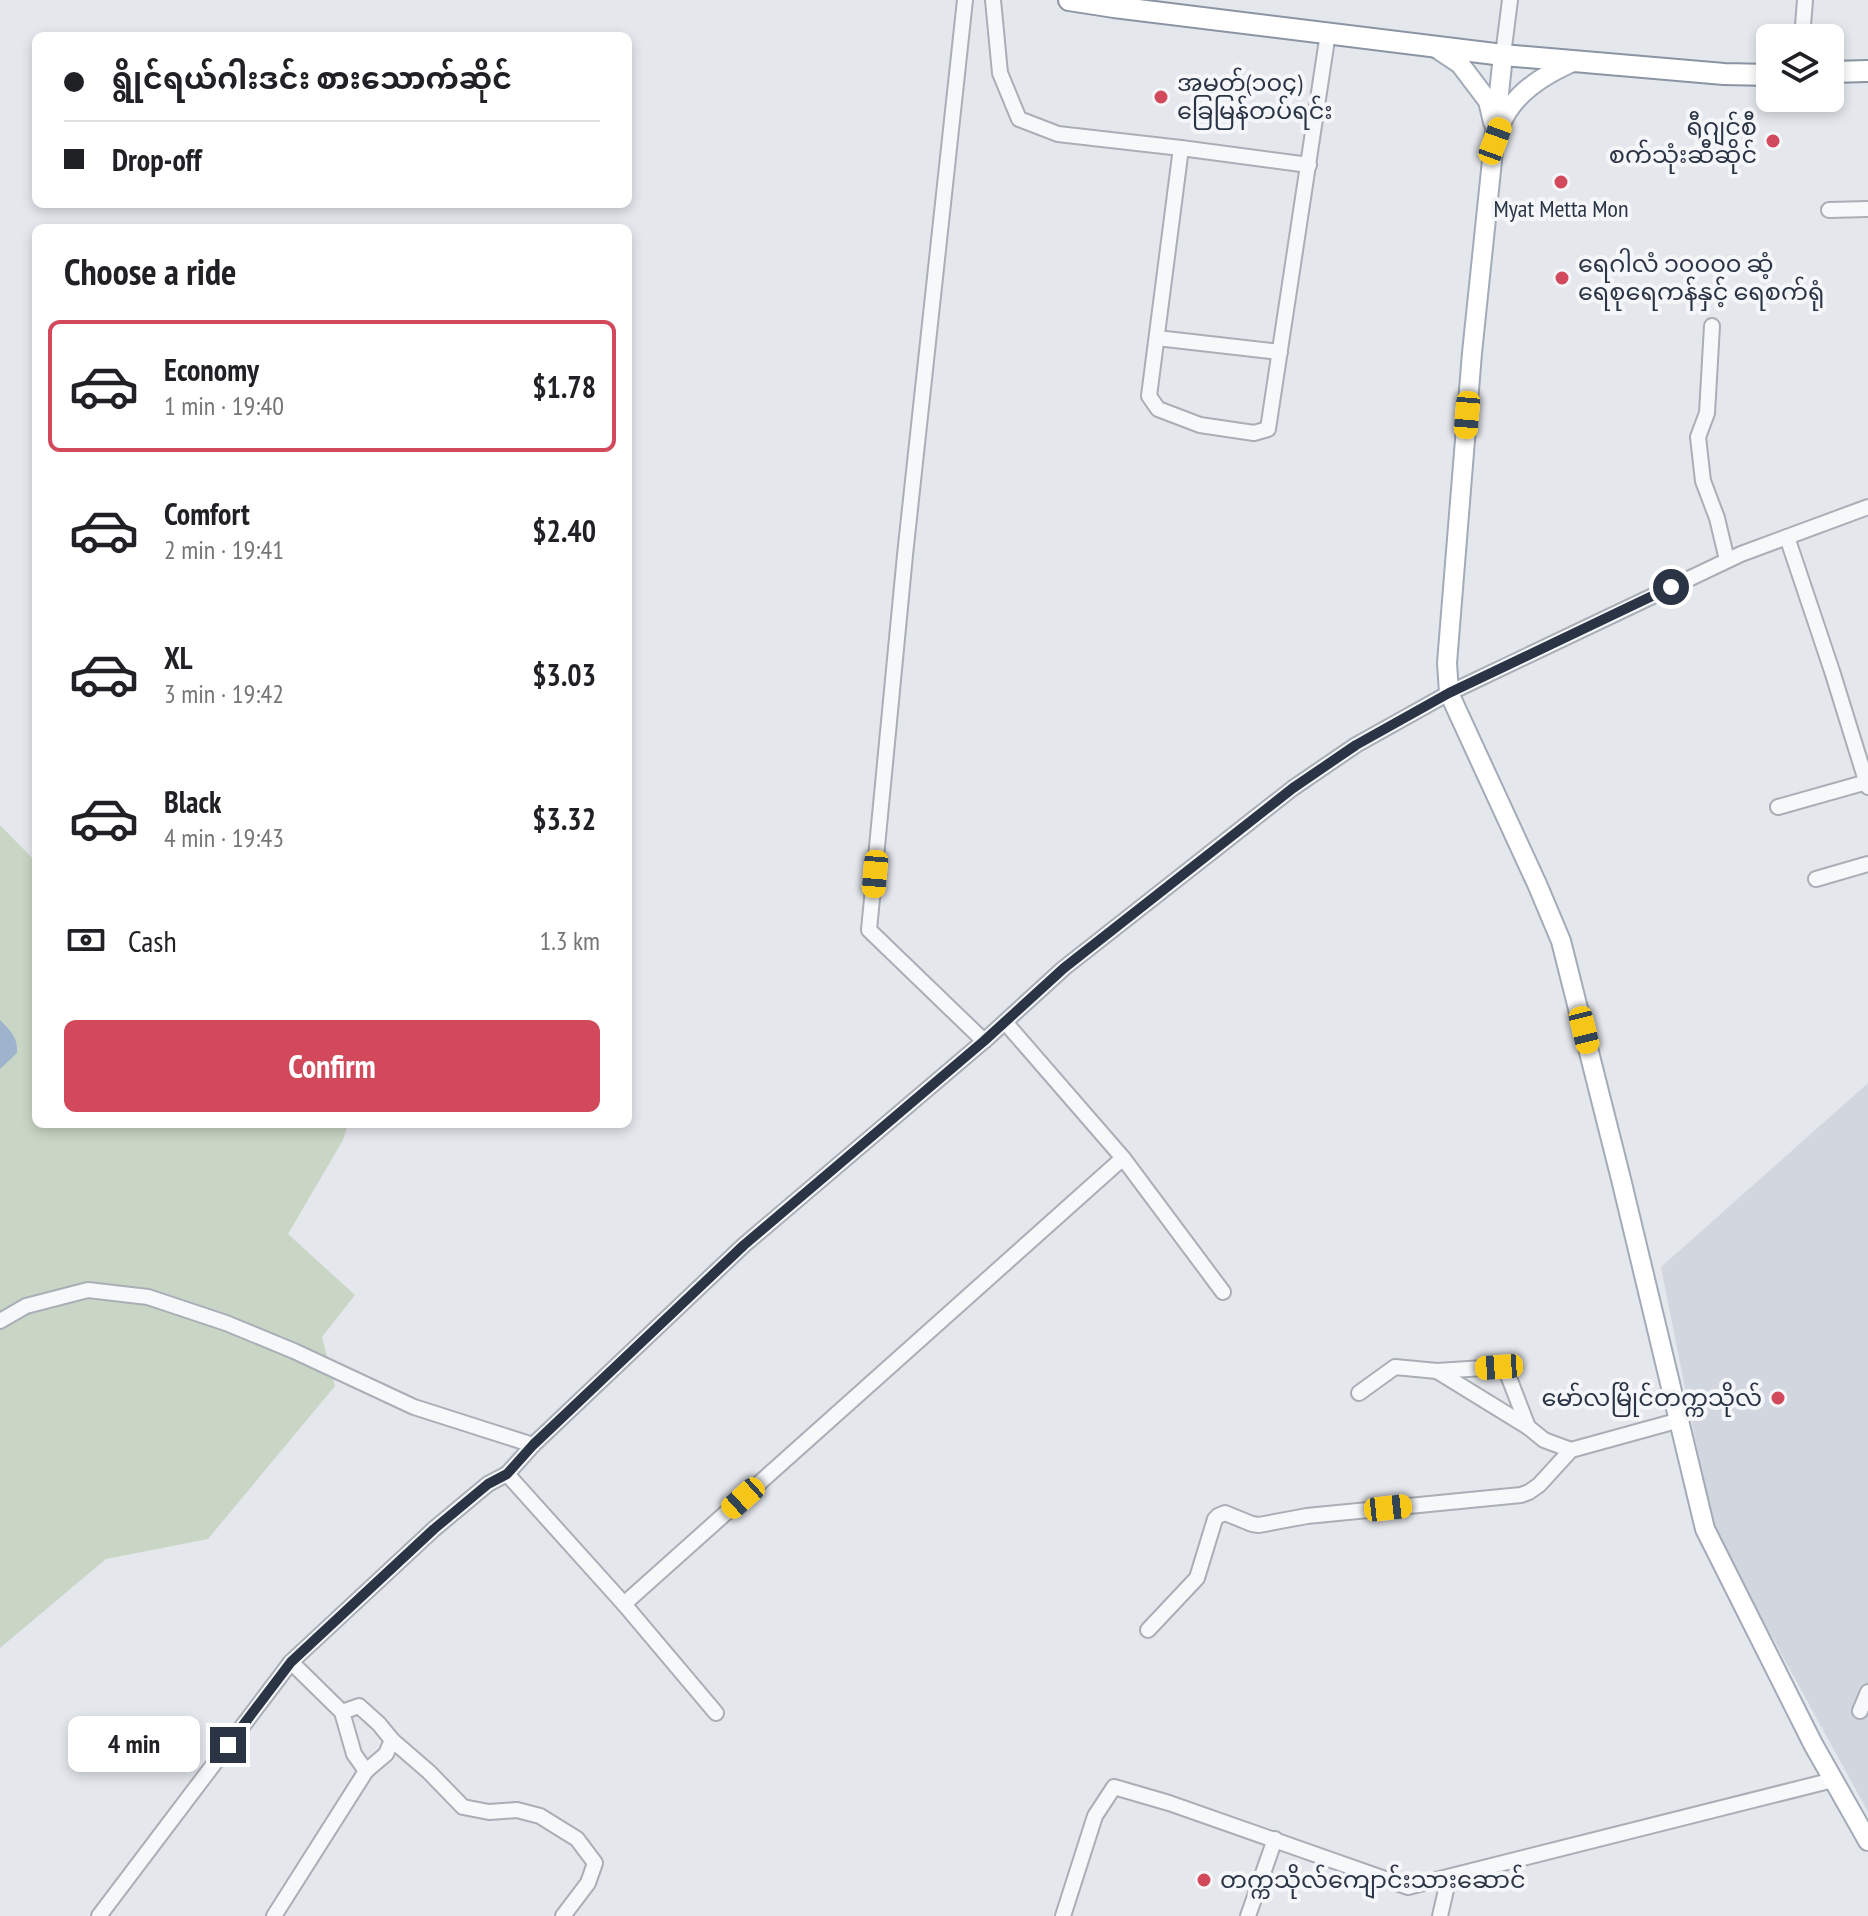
<!DOCTYPE html>
<html lang="en">
<head>
<meta charset="utf-8">
<style>
  body { margin:0; font-family:"PT Sans Narrow","Noto Sans Myanmar",sans-serif; background:#f2f2f2; color:#202124; height:100vh; display:flex; flex-direction:column; font-size:30px; white-space:nowrap }
  * { box-sizing:border-box; margin:0 }
  p { font-size:26px; color:#757577 }
  .icon { flex:none; width:44px; height:44px; fill:none; stroke:currentColor; stroke-width:2; stroke-linecap:round; stroke-linejoin:round }
  .map { position:relative; flex:1; overflow:hidden }
  .panel { position:absolute; left:32px; top:224px; width:600px; height:904px; display:flex; flex-direction:column; background:#fff; border-radius:12px; box-shadow:0 4px 12px #0003 }
  .panel>* { flex:none }
  .top-card { position:absolute; left:32px; top:32px; width:600px; height:176px; border-radius:12px; box-shadow:0 4px 12px #0003; display:grid; align-content:center; height:176px; padding:0 32px; background:#fff }
  .fabs { position:absolute; left:1756px; top:24px; display:grid; gap:16px }
  .fabs a { display:grid; place-items:center; width:88px; height:88px; border-radius:12px; background:#fff; box-shadow:0 4px 12px #0003; font-size:40px }
  .end { position:absolute; width:36px; height:36px; margin:-18px; border:10px solid #2b3445; background:#fff; box-shadow:0 0 0 4px #fff }
  .from { border-radius:50% }
  .bubble { position:absolute; height:56px; border-radius:12px; background:#fff; box-shadow:0 4px 12px #0003; font-size:26px; font-weight:700; line-height:56px; text-align:center }
  .car { position:absolute; width:24px; height:48px; margin:-24px -12px; border-radius:10px; box-shadow:0 0 6px 2px #0007; background:linear-gradient(#f5c518 24%,#345 0 40%,#f5c518 0 76%,#345 0 86%,#f5c518 0) }
  .top-card b { display:flex; align-items:center; gap:28px; height:76px; font-size:30px }
  .top-card b+b { border-top:2px solid #e0e0e0 }
  .top-card i { width:20px; height:20px; background:#202124 }
  ul { padding:0; list-style:none }
  li { display:flex; align-items:center; gap:24px; height:132px; margin:0 16px 12px; padding:0 16px; border:4px solid transparent; border-radius:12px }
  li div { flex:1 }
  li b { display:block; font-size:30px }
  li em { font-style:normal; font-weight:700 }
  li.selected { border-color:#d1495b }
  li>.icon { width:72px; height:72px; stroke-width:1.5 }
  h2 { padding:0 32px; font-size:36px; line-height:96px }
  .pay { display:flex; align-items:center; gap:20px; height:88px; padding:0 32px; font-size:30px }
  .pay p { margin-inline-start:auto }
  .cta { display:flex; gap:16px; margin-top:auto; padding:16px 32px }
  .cta a { flex:1; height:92px; border-radius:12px; background:#d1495b; color:#fff; font-size:32px; font-weight:700; line-height:92px; text-align:center }
  .map>svg:first-child { display:block }
  .built { fill:#d2d6de }
  .green { fill:#c9d6c5 }
  .water { fill:#9fb4cc }
  .lines { fill:none; stroke-linecap:round; stroke-linejoin:round }
  .minor-casing { stroke:#a9aeb7; stroke-width:18 }
  .major-casing { stroke:#a3abb8; stroke-width:22 }
  .highway-casing { stroke:#8b94a3; stroke-width:24 }
  .minor { stroke:#f7f8fa; stroke-width:14 }
  .major { stroke:#fff; stroke-width:18 }
  .highway { stroke:#fff; stroke-width:20 }
  .route { stroke:#2b3445; stroke-width:10 }
  .poi-dot { fill:#d1495b; stroke:#f4f6f9; stroke-width:3 }
  .labels { text-anchor:middle; stroke-width:8; stroke-linejoin:round; paint-order:stroke }
  .poi-label { font-size:24px; fill:#2b3445; stroke:#f4f6f9; text-anchor:start }
</style>
</head>
<body>
<div class="map">
<svg width="1868" height="1916" viewBox="0 0 1868 1916">
  <rect width="100%" height="100%" fill="#e4e7ec"/>
  <!-- built -->
  <polygon class="built" points="1868,1083 1868,1812 1713,1529 1661,1267"/>
  <!-- green -->
  <polygon class="green" points="0,825 36,862 36,1124 348,1124 343,1140 288,1234 355,1295 322,1337 335,1386 208,1539 106,1559 0,1648"/>
  <!-- water -->
  <path class="water" d="M0,1020C11,1031 18,1038 17,1053L0,1069Z"/>
  <g class="lines">
    <!-- minor casing -->
    <g class="minor-casing">
      <g id="minor">
        <polyline points="965,0 905,555 869,930 984,1041"/>
        <polyline points="993,0 1000,73 1019,119 1058,134 1181,148 1309,165"/>
        <polyline points="1802,38 1805,0"/>
        <polyline points="1503,55 1510,0"/>
        <polyline points="1181,148 1149,396 1158,409 1200,425 1254,433 1268,429 1328,33"/>
        <polyline points="1829,210 1868,209"/>
        <polyline points="1712,326 1707,413 1698,437 1703,481 1717,518 1727,560"/>
        <polyline points="1157,338 1280,352"/>
        <polyline points="1787,537 1832,671 1868,787"/>
        <polyline points="1778,807 1867,782"/>
        <polyline points="1816,879 1868,864"/>
        <polyline points="1005,1022 1123,1158 1223,1292"/>
        <polyline points="0,1321 26,1306 88,1290 148,1297 226,1323 294,1351 414,1407 533,1445"/>
        <polyline points="1437,1371 1528,1427 1544,1440 1571,1450"/>
        <polyline points="1359,1393 1395,1367 1437,1371 1499,1367 1506,1370 1528,1427"/>
        <polyline points="507,1474 624,1604 716,1713"/>
        <polyline points="624,1604 1123,1158"/>
        <polyline points="1148,1630 1197,1578 1215,1519 1218,1516 1225,1513 1252,1524 1259,1525 1307,1516 1521,1495 1529,1492 1539,1485 1571,1450 1680,1420"/>
        <polyline points="291,1662 342,1712 354,1754 366,1771 386,1754 392,1740 379,1724 359,1706 342,1712"/>
        <polyline points="1860,1711 1868,1692"/>
        <polyline points="392,1740 429,1772 463,1807 489,1812 517,1810 540,1816 577,1839 595,1863 588,1883 563,1916"/>
        <polyline points="99,1916 291,1662 434,1529 488,1484 507,1474 533,1445 744,1245 984,1041 1064,968 1293,788 1356,745 1449,693 1741,554 1868,507"/>
        <polyline points="274,1916 366,1771"/>
        <polyline points="1063,1916 1095,1816 1114,1787 1169,1803 1408,1887 1833,1780"/>
        <polyline points="1248,1916 1275,1839"/>
        <polyline points="1440,1916 1449,1877"/>
      </g>
    </g>
    <!-- major casing -->
    <g class="major-casing">
      <g id="major">
        <polyline points="1433,46 1460,64 1488,101 1493,122"/>
        <polyline points="1503,55 1472,353 1447,663 1449,693 1537,884 1561,941 1621,1179 1705,1529 1813,1744 1868,1841"/>
        <path d="M1500,127C1511,95 1543,75 1573,62"/>
      </g>
    </g>
    <!-- highway casing -->
    <g class="highway-casing">
      <g id="highway">
        <polyline points="1069,0 1114,7 1503,55 1724,74 1770,75"/>
        <polyline points="1830,72 1868,71"/>
      </g>
    </g>
    <!-- minor -->
    <use href="#minor" class="minor"/>
    <!-- major -->
    <use href="#major" class="major"/>
    <!-- highway -->
    <use href="#highway" class="highway"/>
  </g>
  <g class="lines">
    <!-- route -->
    <polyline class="route" points="228,1745 291,1662 434,1529 488,1484 507,1474 533,1445 744,1245 984,1041 1064,968 1293,788 1356,745 1449,693 1671,587"/>
  </g>
  <!-- markers -->
  <g class="poi-dot">
    <circle cx="1161" cy="97" r="8"/>
    <circle cx="1773" cy="141" r="8"/>
    <circle cx="1561" cy="182" r="8"/>
    <circle cx="1562" cy="278" r="8"/>
    <circle cx="1778" cy="1398" r="8"/>
    <circle cx="1204" cy="1880" r="8"/>
  </g>
  <g class="labels">
    <!-- poi labels -->
    <g class="poi-label">
      <text x="1177" y="91">အမှတ်(၁၀၄)<tspan x="1177" dy="28">ခြေမြန်တပ်ရင်း</tspan></text>
      <text x="1757" y="135" text-anchor="end">ရီဂျင်စီ<tspan x="1757" dy="28">စက်သုံးဆီဆိုင်</tspan></text>
      <text x="1561" y="217" text-anchor="middle">Myat Metta Mon</text>
      <text x="1578" y="272">ရေဂါလံ ၁၀၀၀၀ ဆံ့<tspan x="1578" dy="28">ရေစုရေကန်နှင့် ရေစက်ရုံ</tspan></text>
      <text x="1762" y="1406" text-anchor="end">မော်လမြိုင်တက္ကသိုလ်</text>
      <text x="1220" y="1888">တက္ကသိုလ်ကျောင်းသားဆောင်</text>
    </g>
  </g>
</svg>
<div class="fabs">
<a><svg class="icon" aria-label="layers" viewBox="0 0 24 24"><path d="M12 4l9 5-9 5-9-5zM3 14l9 5 9-5"/></svg></a>
</div>
<i class="end from" style="left:1671px;top:587px"></i>
<i class="end" style="left:228px;top:1745px"></i>
<div class="bubble" style="left:68px;top:1716px;width:132px">4 min</div>
<i class="car" style="left:1495px;top:141px;rotate:20deg"></i>
<i class="car" style="left:1467px;top:415px;rotate:185deg"></i>
<i class="car" style="left:875px;top:874px;rotate:185deg"></i>
<i class="car" style="left:1584px;top:1030px;rotate:166deg"></i>
<i class="car" style="left:1499px;top:1367px;rotate:266deg"></i>
<i class="car" style="left:743px;top:1498px;rotate:228deg"></i>
<i class="car" style="left:1388px;top:1508px;rotate:84deg"></i>
<div class="top-card">
<b><i class="from"></i>ရွိုင်ရယ်ဂါးဒင်း စားသောက်ဆိုင်</b>
<b><i></i>Drop-off</b>
</div>
<section class="panel">
<h2>Choose a ride</h2>
<ul>
<li class="selected"><svg class="icon" aria-label="car" viewBox="0 0 24 24"><path d="M5 17H2v-5l4-1 3-4h7l3 4 3 1v5h-3M9 17h6M6 11h13"/><circle cx="7" cy="17" r="2"/><circle cx="17" cy="17" r="2"/></svg><div><b>Economy</b><p>1 min · 19:40</p></div><em>$1.78</em></li>
<li><svg class="icon" aria-label="car" viewBox="0 0 24 24"><path d="M5 17H2v-5l4-1 3-4h7l3 4 3 1v5h-3M9 17h6M6 11h13"/><circle cx="7" cy="17" r="2"/><circle cx="17" cy="17" r="2"/></svg><div><b>Comfort</b><p>2 min · 19:41</p></div><em>$2.40</em></li>
<li><svg class="icon" aria-label="car" viewBox="0 0 24 24"><path d="M5 17H2v-5l4-1 3-4h7l3 4 3 1v5h-3M9 17h6M6 11h13"/><circle cx="7" cy="17" r="2"/><circle cx="17" cy="17" r="2"/></svg><div><b>XL</b><p>3 min · 19:42</p></div><em>$3.03</em></li>
<li><svg class="icon" aria-label="car" viewBox="0 0 24 24"><path d="M5 17H2v-5l4-1 3-4h7l3 4 3 1v5h-3M9 17h6M6 11h13"/><circle cx="7" cy="17" r="2"/><circle cx="17" cy="17" r="2"/></svg><div><b>Black</b><p>4 min · 19:43</p></div><em>$3.32</em></li>
</ul>
<div class="pay"><svg class="icon" aria-label="cash" viewBox="0 0 24 24"><path d="M3 7h18v10H3z"/><circle cx="12" cy="12" r="2"/></svg>Cash<p>1.3 km</p></div>
<div class="cta"><a>Confirm</a></div>
</section>
</div>
</body>
</html>
